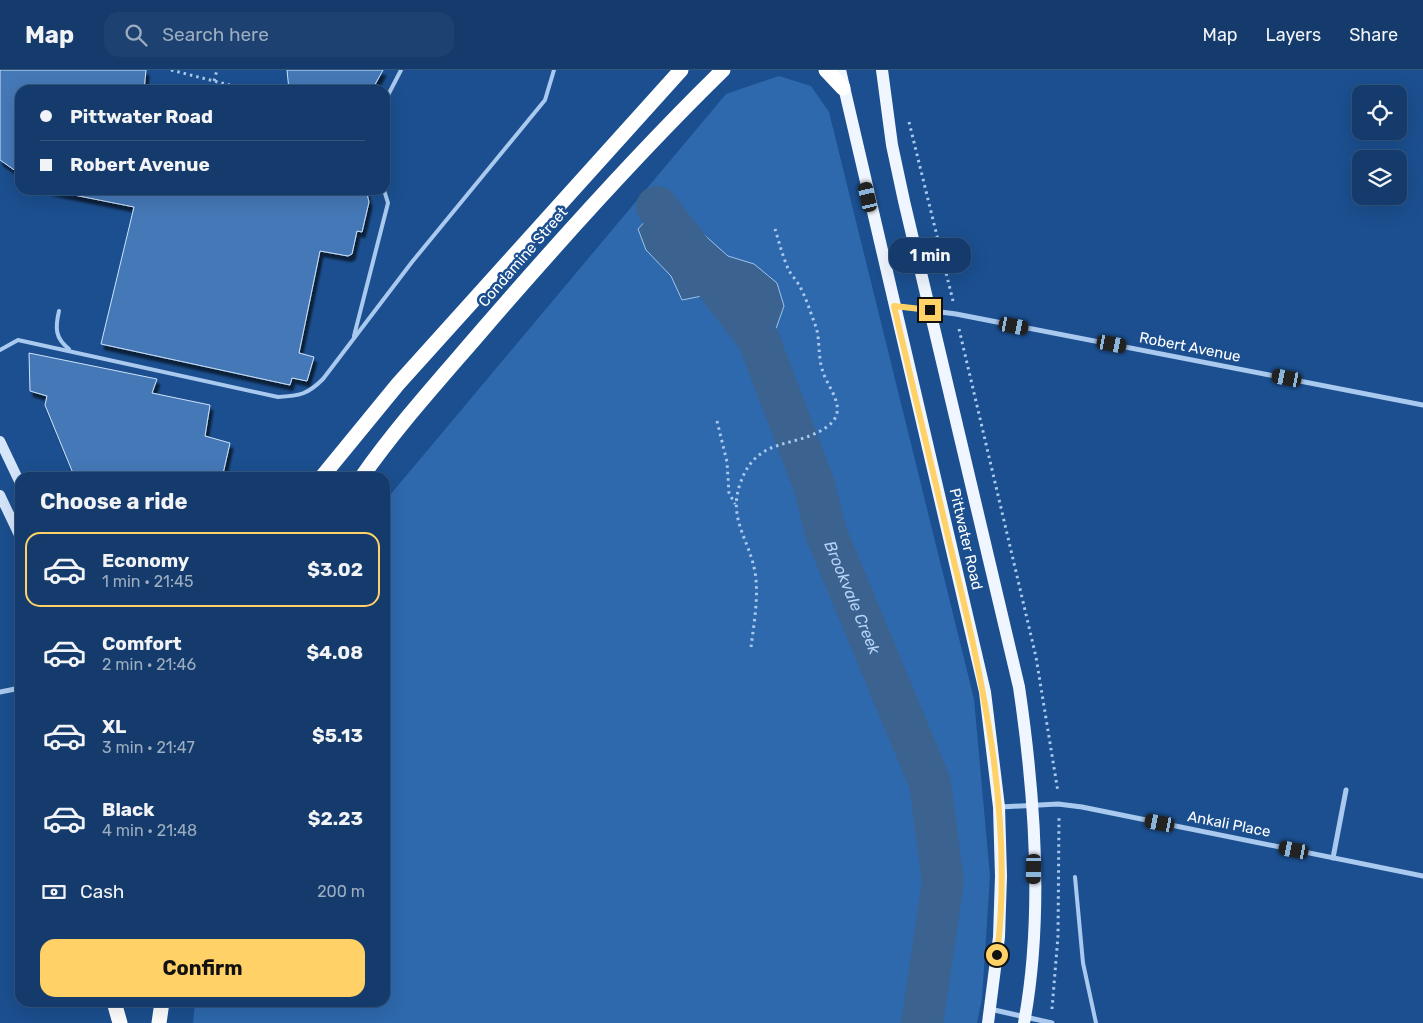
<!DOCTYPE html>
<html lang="en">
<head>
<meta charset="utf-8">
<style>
  body { margin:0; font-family:Rubik,sans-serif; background:#1d4271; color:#f1f3f6; height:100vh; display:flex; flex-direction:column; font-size:19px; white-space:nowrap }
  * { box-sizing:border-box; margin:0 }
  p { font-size:16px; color:#9dadc1 }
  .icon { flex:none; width:28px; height:28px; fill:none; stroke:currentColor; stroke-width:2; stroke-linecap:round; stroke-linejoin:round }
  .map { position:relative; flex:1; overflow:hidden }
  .panel { position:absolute; left:15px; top:402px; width:375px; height:535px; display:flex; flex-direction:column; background:#143b6b; border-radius:15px; box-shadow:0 5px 20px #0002,0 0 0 1px #33557e }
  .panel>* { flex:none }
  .top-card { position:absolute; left:15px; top:15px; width:375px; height:110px; border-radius:15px; box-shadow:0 5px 20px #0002,0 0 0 1px #33557e; display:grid; align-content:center; height:110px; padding:0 25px; background:#143b6b }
  .tools { position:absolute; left:1352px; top:15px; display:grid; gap:10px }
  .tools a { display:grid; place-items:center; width:55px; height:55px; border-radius:10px; background:#143b6b; box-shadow:0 5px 20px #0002,0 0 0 1px #33557e; font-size:25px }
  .end { position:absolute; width:22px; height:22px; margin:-11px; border:6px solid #ffd166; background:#111; box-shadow:0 0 0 2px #111 }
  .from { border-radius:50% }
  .bubble { position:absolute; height:35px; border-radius:15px; background:#143b6b; box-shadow:0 5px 20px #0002,0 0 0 1px #33557e; font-size:16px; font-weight:700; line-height:35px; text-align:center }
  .car { position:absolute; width:15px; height:30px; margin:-15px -8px; border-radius:6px; box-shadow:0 0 4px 1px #0007; background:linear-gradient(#222 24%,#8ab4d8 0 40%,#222 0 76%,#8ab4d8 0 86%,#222 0) }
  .top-card b { display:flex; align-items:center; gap:18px; height:48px; font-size:19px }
  .top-card b+b { border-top:1px solid #33557e }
  .top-card i { width:12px; height:12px; background:#f1f3f6 }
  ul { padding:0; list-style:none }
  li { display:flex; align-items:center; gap:15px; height:75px; margin:0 10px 8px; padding:0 15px; border:2px solid transparent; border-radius:15px }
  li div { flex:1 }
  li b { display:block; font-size:19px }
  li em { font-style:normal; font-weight:700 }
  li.active { border-color:#ffd166 }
  li>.icon { width:45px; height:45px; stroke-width:1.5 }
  h2 { padding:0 25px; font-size:22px; line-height:60px }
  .pay { display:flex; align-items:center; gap:12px; height:55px; padding:0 25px; font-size:19px }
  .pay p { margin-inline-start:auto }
  .cta { display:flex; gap:10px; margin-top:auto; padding:10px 25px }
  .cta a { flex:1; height:58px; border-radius:15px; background:#ffd166; color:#111; font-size:20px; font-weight:700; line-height:58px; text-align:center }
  header { display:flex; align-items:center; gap:30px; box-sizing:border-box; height:70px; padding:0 25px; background:#143b6b; border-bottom:1px solid #33557e }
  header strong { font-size:24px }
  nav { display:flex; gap:28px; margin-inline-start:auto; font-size:18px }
  .search { width:350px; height:45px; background:#1d4271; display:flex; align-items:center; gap:12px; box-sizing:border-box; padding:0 18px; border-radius:15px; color:#9dadc1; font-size:19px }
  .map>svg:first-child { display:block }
  .green { fill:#2e69ad }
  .water { fill:#3c6290; stroke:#9cc4f0 }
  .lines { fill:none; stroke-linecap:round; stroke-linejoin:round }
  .river { stroke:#3c6290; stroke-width:42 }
  .building { fill:#4478b7; stroke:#cfe3fa; filter:url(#shadow) }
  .path { stroke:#a9c9ee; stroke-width:3; stroke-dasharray:2.5 4; stroke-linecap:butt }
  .lane { stroke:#a9c9ee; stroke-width:4 }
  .street { stroke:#a9c9ee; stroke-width:5 }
  .secondary { stroke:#d6e6fa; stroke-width:10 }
  .primary { stroke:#f0f6ff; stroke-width:12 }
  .highway { stroke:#fff; stroke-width:15 }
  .route { stroke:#ffd166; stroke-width:6 }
  .labels { text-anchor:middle; stroke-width:5; stroke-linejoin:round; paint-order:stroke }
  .street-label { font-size:15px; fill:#fff; stroke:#1b4f8f }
  .water-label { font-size:16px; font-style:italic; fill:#b5d3f5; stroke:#1b4f8f }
</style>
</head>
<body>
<header>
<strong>Map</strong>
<div class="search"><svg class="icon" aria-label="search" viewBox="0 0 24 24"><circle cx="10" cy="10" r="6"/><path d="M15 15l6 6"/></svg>Search here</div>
<nav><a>Map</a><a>Layers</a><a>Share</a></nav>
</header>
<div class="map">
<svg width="1423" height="953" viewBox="0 0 1423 953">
  <defs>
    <filter id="shadow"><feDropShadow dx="3" dy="5.5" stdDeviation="1" flood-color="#0009"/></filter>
  </defs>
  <rect width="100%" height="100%" fill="#1b4f8f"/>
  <!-- green -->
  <polygon class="green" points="779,6 811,16 829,42 974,629 990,806 982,929 977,953 193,953 195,933 385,932 385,431 726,24"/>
  <!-- water -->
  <polygon class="water" points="668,126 678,132 701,162 728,186 754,194 777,213 784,236 773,267 754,282 717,228 707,225 682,230 671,206 646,180 638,159"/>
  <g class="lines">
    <!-- river -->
    <path class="river" id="s1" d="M657,137L758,268L814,415L826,463L930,713L943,812L922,953"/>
  </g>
  <!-- building -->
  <g class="building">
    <polygon points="0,0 146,0 144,20 20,20 20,104 0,90"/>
    <polygon points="287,0 383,0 372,20 289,20"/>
    <polygon points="49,120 366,120 369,132 362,162 357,161 352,184 348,186 320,181 299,283 314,287 307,311 292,308 290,315 101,274 134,137"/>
    <polygon points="29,283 157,309 152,323 210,335 205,366 230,373 222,408 75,408 45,335 47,326 30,321"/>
  </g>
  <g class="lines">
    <!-- path -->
    <g class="path">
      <polyline points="171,0 249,20"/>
      <polyline points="214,11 217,0"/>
      <polyline points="909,52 953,231"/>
      <polyline points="959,259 1036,587 1058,722"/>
      <polyline points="717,351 727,392 729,423 735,434"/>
      <path d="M751,577C754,553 759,526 755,502C749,469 728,449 740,414C757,364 796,380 828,356C850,339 827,318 822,299C818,285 820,270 816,257C811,244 806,227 799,215C795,208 789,203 787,196C782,184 779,172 775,159"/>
      <polyline points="1052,939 1058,866 1059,748"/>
    </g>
    <!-- lane -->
    <g class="lane">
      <polyline points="385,31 401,0"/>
      <path d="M59,241C55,258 55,268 69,279"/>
      <polyline points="354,266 388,133 384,120"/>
      <path d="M0,280L18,270L278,327C300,326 308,324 323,309L412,192L545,30L554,0"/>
      <polyline points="1075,807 1083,893 1096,953"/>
    </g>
    <!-- street -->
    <g class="street">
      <polyline points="895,236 956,244 1423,335"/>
      <polyline points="0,622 20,618"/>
      <polyline points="1001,737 1058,734 1082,737 1423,806"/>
      <polyline points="1333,788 1346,720"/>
      <polyline points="990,939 1052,953"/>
    </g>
    <!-- secondary -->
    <g class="secondary">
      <polyline points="0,371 20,413"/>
      <polyline points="0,425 20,467"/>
    </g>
    <!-- primary -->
    <g class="primary">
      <polyline points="840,0 985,622 999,737 1001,806 999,867 988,953"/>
      <path d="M882,0L892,75L904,131L1019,617C1035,725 1044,846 1024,953"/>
    </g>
    <!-- highway -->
    <g class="highway">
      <polyline points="826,0 843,18"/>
      <polyline points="321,408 398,314 681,0"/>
      <path d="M361,408C398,355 442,307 484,258C561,169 639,82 723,0"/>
      <polyline points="114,932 120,953"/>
      <polyline points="159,953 162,932"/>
    </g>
  </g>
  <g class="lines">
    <!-- route -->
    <path class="route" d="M930,240L894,236C913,317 932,398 951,479C983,611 1014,748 997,885"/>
  </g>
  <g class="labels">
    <!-- street labels -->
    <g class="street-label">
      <text transform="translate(523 187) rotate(-49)" y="5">Condamine Street</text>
      <text transform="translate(1190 277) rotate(11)" y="5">Robert Avenue</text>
      <text transform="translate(966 469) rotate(77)" y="5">Pittwater Road</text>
      <text transform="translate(1229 754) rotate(11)" y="5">Ankali Place</text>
    </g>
    <!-- water labels -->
    <g class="water-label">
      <text dy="6" stroke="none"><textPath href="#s1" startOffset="442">Brookvale Creek</textPath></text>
    </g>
  </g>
</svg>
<div class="tools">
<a><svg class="icon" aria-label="locate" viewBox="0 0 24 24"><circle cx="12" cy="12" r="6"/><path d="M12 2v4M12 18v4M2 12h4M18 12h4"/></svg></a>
<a><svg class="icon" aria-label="layers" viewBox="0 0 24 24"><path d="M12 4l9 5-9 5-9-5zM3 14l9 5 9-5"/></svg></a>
</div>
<i class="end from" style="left:997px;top:885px"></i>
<i class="end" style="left:930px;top:240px"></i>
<div class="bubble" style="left:889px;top:168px;width:82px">1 min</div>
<i class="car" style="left:868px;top:127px;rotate:347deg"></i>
<i class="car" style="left:1014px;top:256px;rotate:101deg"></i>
<i class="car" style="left:1112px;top:274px;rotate:101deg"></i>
<i class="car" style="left:1287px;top:308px;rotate:281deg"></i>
<i class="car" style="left:1160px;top:753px;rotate:281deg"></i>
<i class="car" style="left:1294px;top:780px;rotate:281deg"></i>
<i class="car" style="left:1034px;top:799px;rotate:181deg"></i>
<div class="top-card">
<b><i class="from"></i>Pittwater Road</b>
<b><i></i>Robert Avenue</b>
</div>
<section class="panel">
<h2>Choose a ride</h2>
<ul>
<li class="active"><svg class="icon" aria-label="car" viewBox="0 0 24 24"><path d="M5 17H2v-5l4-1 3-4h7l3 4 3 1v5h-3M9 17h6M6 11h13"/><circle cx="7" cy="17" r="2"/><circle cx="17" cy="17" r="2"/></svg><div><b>Economy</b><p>1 min · 21:45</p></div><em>$3.02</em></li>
<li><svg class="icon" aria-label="car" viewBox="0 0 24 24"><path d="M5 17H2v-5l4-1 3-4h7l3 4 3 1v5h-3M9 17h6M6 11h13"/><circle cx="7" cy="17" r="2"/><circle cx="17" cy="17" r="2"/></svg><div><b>Comfort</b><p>2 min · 21:46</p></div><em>$4.08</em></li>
<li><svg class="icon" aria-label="car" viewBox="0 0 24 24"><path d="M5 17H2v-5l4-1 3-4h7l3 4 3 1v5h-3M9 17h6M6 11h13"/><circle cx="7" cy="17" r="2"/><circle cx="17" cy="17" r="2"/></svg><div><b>XL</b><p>3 min · 21:47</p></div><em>$5.13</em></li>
<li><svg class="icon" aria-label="car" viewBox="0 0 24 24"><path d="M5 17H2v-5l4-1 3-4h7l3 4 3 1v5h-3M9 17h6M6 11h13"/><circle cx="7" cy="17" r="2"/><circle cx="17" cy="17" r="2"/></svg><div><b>Black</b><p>4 min · 21:48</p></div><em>$2.23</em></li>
</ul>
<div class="pay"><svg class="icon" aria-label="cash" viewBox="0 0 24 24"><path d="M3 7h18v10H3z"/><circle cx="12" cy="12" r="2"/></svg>Cash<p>200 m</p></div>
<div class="cta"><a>Confirm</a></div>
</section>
</div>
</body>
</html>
